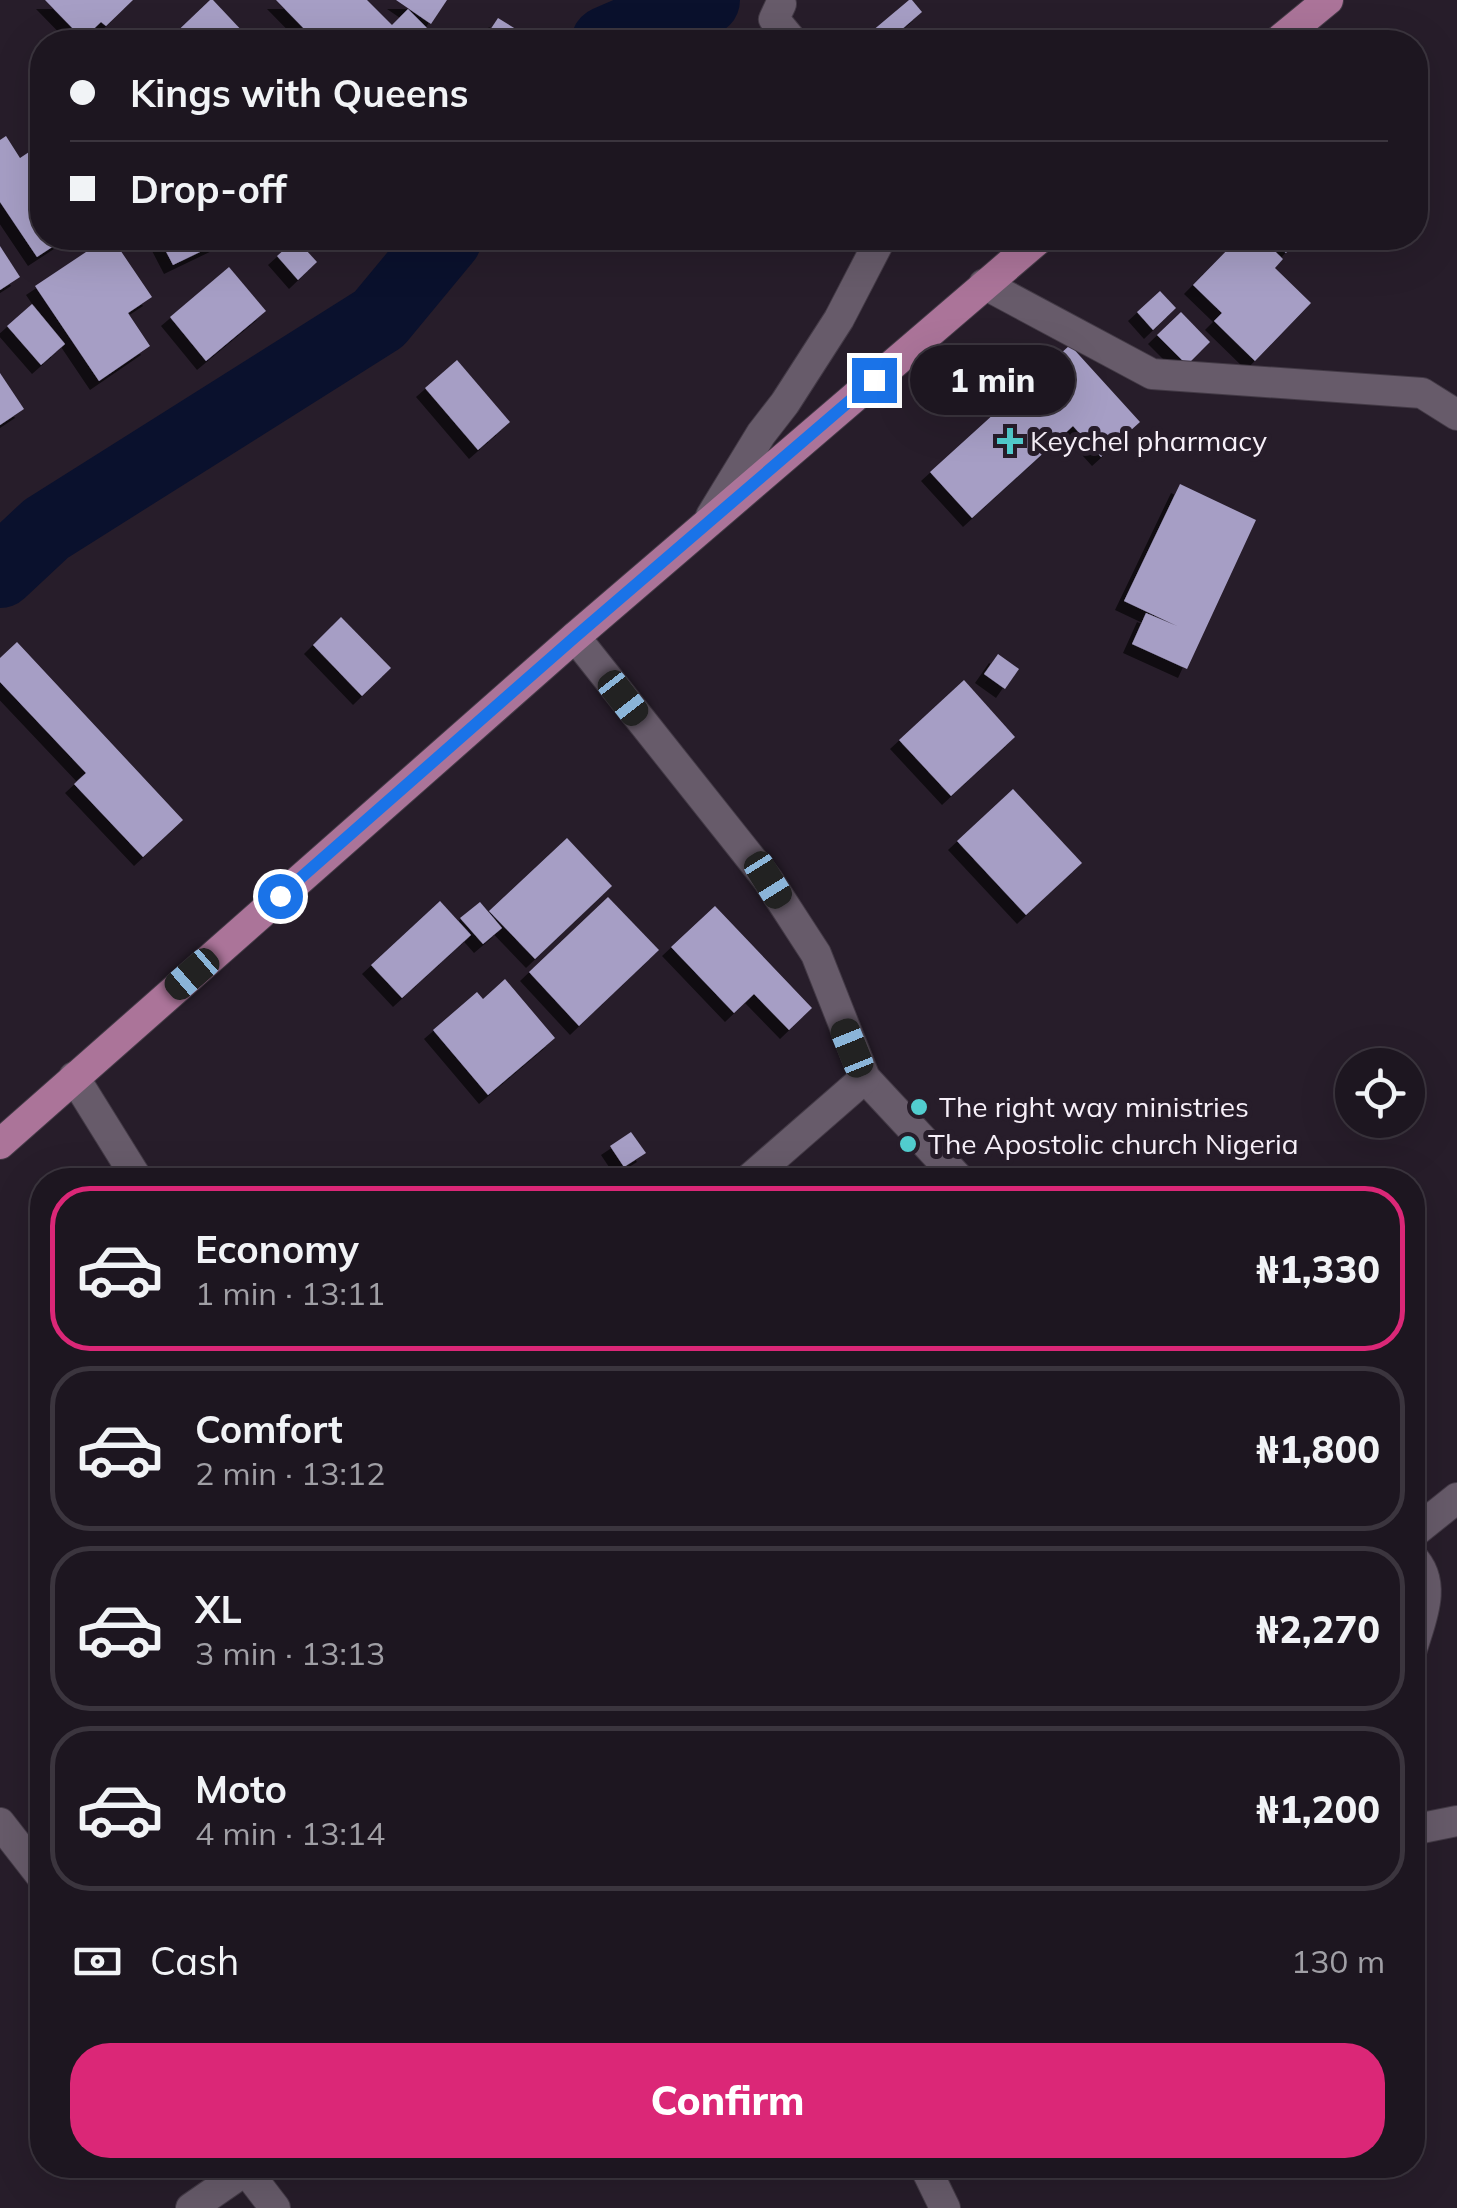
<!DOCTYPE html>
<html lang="en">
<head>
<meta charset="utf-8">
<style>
  body { margin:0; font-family:Mulish,sans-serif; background:#2a232d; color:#f1f3f6; height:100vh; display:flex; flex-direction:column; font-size:38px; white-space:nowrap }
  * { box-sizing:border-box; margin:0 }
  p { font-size:32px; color:#a09fa5 }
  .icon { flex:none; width:55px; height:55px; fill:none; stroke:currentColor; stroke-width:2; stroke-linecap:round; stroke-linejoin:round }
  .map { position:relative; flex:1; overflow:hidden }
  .details { position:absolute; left:30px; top:1168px; width:1395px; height:1010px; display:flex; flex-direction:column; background:#1d1620; border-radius:40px; box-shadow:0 10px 40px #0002,0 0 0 2px #3b353e }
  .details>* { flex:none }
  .hud { position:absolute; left:30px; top:30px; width:1398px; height:220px; border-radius:40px; box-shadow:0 10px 40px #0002,0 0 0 2px #3b353e; display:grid; align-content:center; height:220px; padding:0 40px; background:#1d1620 }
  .buttons { position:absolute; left:1335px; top:1048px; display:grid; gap:20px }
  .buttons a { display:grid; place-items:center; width:90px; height:90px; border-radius:50%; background:#1d1620; box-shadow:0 10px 40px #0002,0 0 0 2px #3b353e; font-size:50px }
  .end { position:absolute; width:45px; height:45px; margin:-22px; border:12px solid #1a73e8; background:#fff; box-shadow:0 0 0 5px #fff }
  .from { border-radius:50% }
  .bubble { position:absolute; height:70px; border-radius:35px; background:#1d1620; box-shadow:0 10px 40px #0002,0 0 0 2px #3b353e; font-size:32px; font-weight:800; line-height:70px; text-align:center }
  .car { position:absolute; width:30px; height:60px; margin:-30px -15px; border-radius:12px; box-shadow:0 0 8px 2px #0007; background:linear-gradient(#222 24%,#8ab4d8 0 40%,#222 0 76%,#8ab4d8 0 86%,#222 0) }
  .hud b { display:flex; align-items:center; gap:35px; height:95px; font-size:38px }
  .hud b+b { border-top:2px solid #3b353e }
  .hud i { width:25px; height:25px; background:#f1f3f6 }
  ul { padding:18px 0 0; list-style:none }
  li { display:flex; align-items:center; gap:30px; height:165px; margin:0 20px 15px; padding:0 20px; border:5px solid #3b353e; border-radius:40px }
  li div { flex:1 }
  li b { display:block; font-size:38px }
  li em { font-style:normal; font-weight:800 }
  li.on { border-color:#db2777 }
  li>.icon { width:90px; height:90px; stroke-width:1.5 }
  .pay { display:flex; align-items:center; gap:25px; height:110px; padding:0 40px; font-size:38px }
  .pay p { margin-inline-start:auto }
  .action { display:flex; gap:20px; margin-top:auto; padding:20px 40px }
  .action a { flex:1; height:115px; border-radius:40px; background:#db2777; color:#fff; font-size:40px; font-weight:800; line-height:115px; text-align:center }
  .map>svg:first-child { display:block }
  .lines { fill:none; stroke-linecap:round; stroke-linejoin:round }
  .river { stroke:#0a112d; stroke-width:72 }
  .building { fill:#a69ec5; filter:url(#shadow) }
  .minor-casing { stroke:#433a46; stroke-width:32 }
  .primary-casing { stroke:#433a46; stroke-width:32 }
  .minor { stroke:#675b6a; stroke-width:30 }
  .primary { stroke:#ab7499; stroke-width:30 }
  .route { stroke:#1a73e8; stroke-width:12 }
  .poi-dot { fill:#52cdcf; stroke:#271d2a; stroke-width:4 }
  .labels { text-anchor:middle; stroke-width:10; stroke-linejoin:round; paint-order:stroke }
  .poi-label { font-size:28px; fill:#f7f0f9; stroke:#271d2a; text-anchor:start }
</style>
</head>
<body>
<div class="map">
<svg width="1457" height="2208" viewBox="0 0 1457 2208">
  <defs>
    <filter id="shadow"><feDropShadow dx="-9" dy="9" stdDeviation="0" flood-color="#0009"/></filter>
  </defs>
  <rect width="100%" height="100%" fill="#271d2a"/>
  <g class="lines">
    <!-- river -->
    <g class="river">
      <polyline points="607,42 704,0"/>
      <polyline points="0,572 46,529 379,319 446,238"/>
    </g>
  </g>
  <!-- building -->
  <g class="building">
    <polygon points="45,0 133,0 106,26 101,22 83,39"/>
    <polygon points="210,0 213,0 245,34 236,42 166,42"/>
    <polygon points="276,0 367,0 392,25 408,9 436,37 430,42 317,42"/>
    <polygon points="396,0 447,0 431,24"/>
    <polygon points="909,0 912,0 922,12 887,42 859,42"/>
    <polygon points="498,18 537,42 482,42"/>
    <polygon points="6,136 20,158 35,148 42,159 42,238 66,238 37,257 0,202 0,140"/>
    <polygon points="107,238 112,238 152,297 128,313 150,346 99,381 35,286"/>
    <polygon points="159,238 229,238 173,265"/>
    <polygon points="1239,238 1261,238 1283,259 1275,268 1311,303 1255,361 1214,321 1222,313 1193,285"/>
    <polygon points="1268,238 1300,238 1286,253"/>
    <polygon points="296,239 317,262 298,280 277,256"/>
    <polygon points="0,246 20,277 0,290"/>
    <polygon points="229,267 266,311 206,361 170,317"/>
    <polygon points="1160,291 1176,308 1153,330 1137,312"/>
    <polygon points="32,304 65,344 41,365 7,326"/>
    <polygon points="1181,312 1210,342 1187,365 1157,335"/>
    <polygon points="1070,345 1140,422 1101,457 1073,426 972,518 930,472"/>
    <polygon points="457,360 510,422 478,450 425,388"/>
    <polygon points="0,373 24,409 0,425"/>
    <polygon points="1180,484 1256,520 1187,669 1132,644 1146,613 1177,626 1124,601"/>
    <polygon points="341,617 391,668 362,696 313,645"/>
    <polygon points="17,642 183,820 143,857 74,784 86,773 0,682 0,658"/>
    <polygon points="998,654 1019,669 1005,689 984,674"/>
    <polygon points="964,680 1015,737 951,796 899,740"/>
    <polygon points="1013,789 1082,863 1026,915 957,841"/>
    <polygon points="567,838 612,886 535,959 489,911"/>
    <polygon points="608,897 659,950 579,1026 529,972"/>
    <polygon points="440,901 471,935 402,998 371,965"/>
    <polygon points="480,902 502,928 483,944 460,918"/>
    <polygon points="715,906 812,1008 789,1030 754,994 734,1013 671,947"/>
    <polygon points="505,979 555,1038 488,1095 433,1030 477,992 483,999"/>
    <polygon points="631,1132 646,1153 624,1167 610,1146"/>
  </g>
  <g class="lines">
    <!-- minor casing -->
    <g class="minor-casing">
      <g id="minor">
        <polyline points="781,4 774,19 793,42"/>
        <polyline points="984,284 1152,374 1422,393 1457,415"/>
        <polyline points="711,516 761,434 785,403 839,319 881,238"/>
        <polyline points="575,637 768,880 816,954 865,1078 960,1180"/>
        <polyline points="74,1077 138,1180"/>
        <polyline points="748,1180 865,1078"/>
        <polyline points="1412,1534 1457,1498"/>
        <path d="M1412,1557C1438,1583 1421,1619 1412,1649"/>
        <polyline points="0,1823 42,1877"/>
        <polyline points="1412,1830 1457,1821"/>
        <polyline points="242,2165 275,2208"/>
        <polyline points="924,2165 945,2208"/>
        <polyline points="191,2208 246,2170"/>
      </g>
    </g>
    <!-- primary casing -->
    <g class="primary-casing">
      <g id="primary">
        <polyline points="1277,42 1328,0"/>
        <polyline points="0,1144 575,637 1040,238"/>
      </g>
    </g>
    <!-- minor -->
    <use href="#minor" class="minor"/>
    <!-- primary -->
    <use href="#primary" class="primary"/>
  </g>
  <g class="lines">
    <!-- route -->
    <polyline class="route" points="280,896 575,637 874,380"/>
  </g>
  <!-- markers -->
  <g class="poi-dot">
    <path d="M1005 426h10v10h10v10h-10v10h-10v-10h-10v-10h10z"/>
    <circle cx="919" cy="1107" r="10"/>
    <circle cx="908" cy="1144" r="10"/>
  </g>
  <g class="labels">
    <!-- poi labels -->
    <g class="poi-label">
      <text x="1030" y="451">Keychel pharmacy</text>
      <text x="939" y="1117">The right way ministries</text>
      <text x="928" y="1154">The Apostolic church Nigeria</text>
    </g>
  </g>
</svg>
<div class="buttons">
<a><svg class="icon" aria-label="locate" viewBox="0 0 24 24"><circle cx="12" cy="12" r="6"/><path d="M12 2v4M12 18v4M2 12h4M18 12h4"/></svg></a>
</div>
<i class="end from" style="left:280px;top:896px"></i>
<i class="end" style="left:874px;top:380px"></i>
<div class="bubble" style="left:910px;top:345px;width:165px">1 min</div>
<i class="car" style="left:623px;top:698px;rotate:142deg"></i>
<i class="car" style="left:768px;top:880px;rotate:148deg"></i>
<i class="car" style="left:192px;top:974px;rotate:229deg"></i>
<i class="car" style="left:852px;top:1048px;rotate:338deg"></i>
<div class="hud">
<b><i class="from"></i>Kings with Queens</b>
<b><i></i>Drop-off</b>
</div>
<section class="details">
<ul>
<li class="on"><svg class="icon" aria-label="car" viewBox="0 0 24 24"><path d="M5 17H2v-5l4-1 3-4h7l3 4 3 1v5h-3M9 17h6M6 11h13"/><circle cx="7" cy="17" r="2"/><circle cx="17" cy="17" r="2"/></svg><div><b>Economy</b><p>1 min · 13:11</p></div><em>₦1,330</em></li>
<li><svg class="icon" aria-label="car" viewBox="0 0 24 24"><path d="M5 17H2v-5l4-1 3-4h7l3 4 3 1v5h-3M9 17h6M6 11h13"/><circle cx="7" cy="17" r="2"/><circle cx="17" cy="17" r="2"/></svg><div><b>Comfort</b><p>2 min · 13:12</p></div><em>₦1,800</em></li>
<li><svg class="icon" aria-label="car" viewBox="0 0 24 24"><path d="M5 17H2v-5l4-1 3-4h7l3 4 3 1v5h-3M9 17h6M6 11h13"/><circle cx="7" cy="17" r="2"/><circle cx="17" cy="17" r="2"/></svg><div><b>XL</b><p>3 min · 13:13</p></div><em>₦2,270</em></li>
<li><svg class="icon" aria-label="car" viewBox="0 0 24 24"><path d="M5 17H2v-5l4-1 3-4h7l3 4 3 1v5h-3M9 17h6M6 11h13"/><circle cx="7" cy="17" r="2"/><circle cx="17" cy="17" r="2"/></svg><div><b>Moto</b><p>4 min · 13:14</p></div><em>₦1,200</em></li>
</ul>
<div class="pay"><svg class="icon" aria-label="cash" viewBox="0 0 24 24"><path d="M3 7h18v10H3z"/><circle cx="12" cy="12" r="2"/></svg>Cash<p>130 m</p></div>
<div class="action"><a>Confirm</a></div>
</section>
</div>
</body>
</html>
